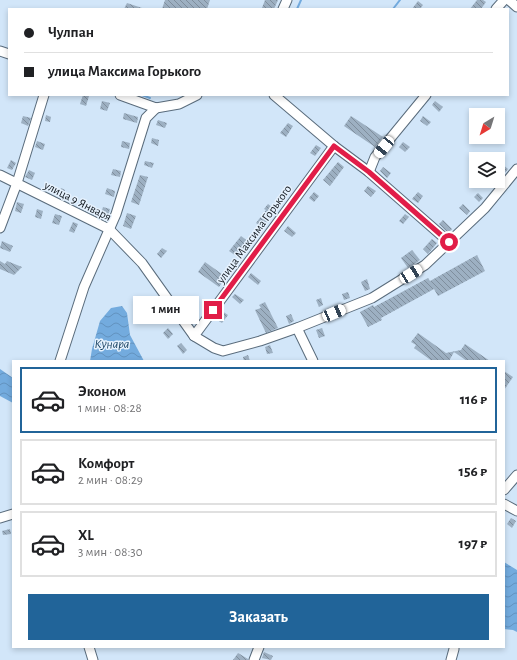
<!DOCTYPE html>
<html lang="ru">
<head>
<meta charset="utf-8">
<style>
  body { margin:0; font-family:"Alegreya Sans",sans-serif; background:#f6f6f6; color:#202124; height:100vh; display:flex; flex-direction:column; font-size:15px; white-space:nowrap }
  * { box-sizing:border-box; margin:0 }
  p { font-size:13px; color:#757577 }
  .icon { flex:none; width:22px; height:22px; fill:none; stroke:currentColor; stroke-width:2; stroke-linecap:round; stroke-linejoin:round }
  .map { position:relative; flex:1; overflow:hidden }
  .panel { position:absolute; left:12px; top:360px; width:493px; height:288px; display:flex; flex-direction:column; background:#fff; border-radius:0px; box-shadow:0 2px 6px #0003 }
  .panel>* { flex:none }
  .guide { position:absolute; left:8px; top:8px; width:501px; height:88px; border-radius:0px; box-shadow:0 2px 6px #0003; display:grid; align-content:center; height:88px; padding:0 16px; background:#fff }
  .needle { width:26px; rotate:218deg }
  .fabs { position:absolute; left:469px; top:108px; display:grid; gap:8px }
  .fabs a { display:grid; place-items:center; width:36px; height:36px; border-radius:0px; background:#fff; box-shadow:0 2px 6px #0003; font-size:20px }
  .end { position:absolute; width:18px; height:18px; margin:-9px; border:5px solid #e11d48; background:#fff; box-shadow:0 0 0 2px #fff }
  .from { border-radius:50% }
  .bubble { position:absolute; height:28px; border-radius:0px; background:#fff; box-shadow:0 2px 6px #0003; font-size:13px; font-weight:600; line-height:28px; text-align:center }
  .car { position:absolute; width:12px; height:24px; margin:-12px -6px; border-radius:5px; box-shadow:0 0 3px 1px #0007; background:linear-gradient(#fff 24%,#345 0 40%,#fff 0 76%,#345 0 86%,#fff 0) }
  .guide b { display:flex; align-items:center; gap:14px; height:38px; font-size:15px }
  .guide b+b { border-top:1px solid #e0e0e0 }
  .guide i { width:10px; height:10px; background:#202124 }
  ul { padding:7px 0 0; list-style:none }
  li { display:flex; align-items:center; gap:12px; height:66px; margin:0 8px 6px; padding:0 8px; border:2px solid #e0e0e0; border-radius:0px }
  li div { flex:1 }
  li b { display:block; font-size:15px }
  li em { font-style:normal; font-weight:600 }
  li.current { border-color:#216499 }
  li>.icon { width:36px; height:36px; stroke-width:1.5 }
  .action { display:flex; gap:8px; margin-top:auto; padding:8px 16px }
  .action a { flex:1; height:46px; border-radius:0px; background:#216499; color:#fff; font-size:16px; font-weight:600; line-height:46px; text-align:center }
  .map>svg:first-child { display:block }
  .water { fill:url(#water-waves) }
  .lines { fill:none; stroke-linecap:round; stroke-linejoin:round }
  .stream { stroke:#73abde; stroke-width:2 }
  .building { fill:url(#building-back-hatch) }
  .minor-casing { stroke:#5a6c7c; stroke-width:11 }
  .minor { stroke:#fff; stroke-width:9 }
  .route { stroke:#e11d48; stroke-width:5 }
  .labels { text-anchor:middle; stroke-width:3; stroke-linejoin:round; paint-order:stroke }
  .street-label { font-size:12px; fill:#11181f; stroke:#e6f2fe }
  .water-label { font-size:13px; font-style:italic; fill:#143e5f; stroke:#e6f2fe }
</style>
</head>
<body>
<div class="map">
<svg width="517" height="660" viewBox="0 0 517 660">
  <defs>
    <pattern id="water-waves" width="16" height="10" patternUnits="userSpaceOnUse"><rect width="16" height="10" fill="#73abde"/><path d="M0 5q4-4 8 0t8 0" fill="none" stroke="#6292be"/></pattern>
    <pattern id="building-back-hatch" width="6" height="6" patternUnits="userSpaceOnUse"><rect width="6" height="6" fill="#9db0c2"/><path d="M-1 5l2 2M0 0l6 6M5-1l2 2" fill="none" stroke="#7f8e9d"/></pattern>
  </defs>
  <rect width="100%" height="100%" fill="#d2e6f9"/>
  <!-- water -->
  <g class="water">
    <polygon points="122,306 127,313 130,335 144,361 90,361 92,349 100,321 111,308"/>
    <polygon points="0,369 13,378 13,403 0,396"/>
    <polygon points="504,562 517,570 517,632 513,630 504,629"/>
  </g>
  <g class="lines">
    <!-- stream -->
    <g class="stream">
      <polyline points="297,9 301,0"/>
      <polyline points="393,9 400,0"/>
      <polyline points="142,95 150,98"/>
    </g>
  </g>
  <!-- building -->
  <g class="building">
    <polygon points="165,0 210,0 207,9 162,9"/>
    <polygon points="265,0 278,0 274,9 265,9 262,8"/>
    <polygon points="477,0 483,0 486,2 481,9 470,9"/>
    <polygon points="418,1 423,5 420,9 412,9"/>
    <polygon points="127,3 142,8 142,9 124,9"/>
    <polygon points="83,95 89,96 86,106 80,104"/>
    <polygon points="102,101 110,103 107,111 100,109"/>
    <polygon points="435,101 443,107 439,112 432,105"/>
    <polygon points="124,113 138,117 137,123 123,119"/>
    <polygon points="46,115 51,117 50,122 45,121"/>
    <polygon points="23,116 31,118 28,126 21,123"/>
    <polygon points="351,116 383,137 375,147 344,126"/>
    <polygon points="423,116 431,122 427,126 420,121"/>
    <polygon points="158,120 167,123 165,128 156,125"/>
    <polygon points="288,123 293,126 286,137 280,133"/>
    <polygon points="152,138 159,140 158,146 151,143"/>
    <polygon points="37,141 45,144 43,150 35,147"/>
    <polygon points="122,141 130,143 129,149 121,147"/>
    <polygon points="403,142 410,147 405,152 399,147"/>
    <polygon points="316,145 321,148 315,156 310,153"/>
    <polygon points="11,160 16,163 12,170 7,168"/>
    <polygon points="145,161 154,163 152,168 144,165"/>
    <polygon points="338,162 344,167 330,186 323,180"/>
    <polygon points="502,164 508,169 503,175 498,171 498,169"/>
    <polygon points="383,167 391,173 387,178 380,171"/>
    <polygon points="113,169 121,171 120,177 111,175"/>
    <polygon points="29,170 35,173 32,180 25,177"/>
    <polygon points="140,175 148,177 139,205 131,202"/>
    <polygon points="368,186 376,191 371,197 364,191"/>
    <polygon points="61,188 65,190 62,196 58,194"/>
    <polygon points="107,188 115,191 114,197 105,194"/>
    <polygon points="314,192 319,196 314,202 309,198"/>
    <polygon points="418,192 423,196 418,203 412,199"/>
    <polygon points="478,193 483,198 479,202 474,197"/>
    <polygon points="17,202 24,204 21,213 15,211"/>
    <polygon points="268,204 276,210 263,228 256,223 266,210 264,209"/>
    <polygon points="463,204 470,211 467,215 459,208"/>
    <polygon points="103,207 110,209 108,216 101,214"/>
    <polygon points="37,209 43,211 41,219 35,217"/>
    <polygon points="127,213 136,216 131,229 123,226"/>
    <polygon points="55,214 62,216 59,225 52,223"/>
    <polygon points="405,214 409,217 403,224 399,221"/>
    <polygon points="443,220 452,229 448,233 439,224"/>
    <polygon points="73,222 78,224 74,233 69,231"/>
    <polygon points="288,226 296,233 292,237 284,231"/>
    <polygon points="241,236 250,243 239,258 229,251"/>
    <polygon points="432,239 437,243 428,254 423,249"/>
    <polygon points="2,241 13,246 10,252 0,248"/>
    <polygon points="162,248 167,251 161,258 157,254"/>
    <polygon points="412,250 420,260 408,268 401,258"/>
    <polygon points="477,255 485,271 438,296 434,289 381,318 382,320 368,327 360,312 373,305 374,307 428,278 430,281"/>
    <polygon points="0,261 5,264 7,261 22,267 14,275 0,269"/>
    <polygon points="205,262 226,277 219,287 198,272"/>
    <polygon points="251,273 261,281 258,285 248,277"/>
    <polygon points="367,279 370,289 365,291 361,282"/>
    <polygon points="348,292 350,298 344,300 342,294"/>
    <polygon points="235,294 244,300 240,304 232,297"/>
    <polygon points="321,298 323,305 319,307 316,300"/>
    <polygon points="265,302 278,328 266,333 255,310 261,308 259,305"/>
    <polygon points="157,310 162,317 157,320 152,314"/>
    <polygon points="222,311 228,315 222,323 216,319"/>
    <polygon points="291,314 294,321 289,324 286,316"/>
    <polygon points="168,328 173,334 168,339 163,333"/>
    <polygon points="322,328 325,336 319,338 316,330"/>
    <polygon points="418,333 446,353 461,350 465,344 490,361 467,361 454,352 449,361 432,361 414,348 416,345 411,342"/>
    <polygon points="181,343 187,350 183,354 177,346"/>
    <polygon points="270,345 273,353 267,354 265,347"/>
    <polygon points="248,355 250,361 244,361 243,357"/>
    <polygon points="504,371 513,377 504,390"/>
    <polygon points="511,518 516,521 512,528 507,524"/>
    <polygon points="10,529 11,534 3,535 2,531"/>
    <polygon points="264,652 273,656 271,660 262,658"/>
    <polygon points="238,653 248,659 248,660 233,660"/>
  </g>
  <g class="lines">
    <!-- minor casing -->
    <g class="minor-casing">
      <g id="minor">
        <polyline points="509,0 517,7"/>
        <polyline points="283,9 287,0"/>
        <polyline points="496,9 504,0"/>
        <polyline points="0,51 9,54"/>
        <polyline points="120,95 156,108"/>
        <polyline points="274,95 334,146 369,172 449,242"/>
        <polyline points="156,108 179,104 197,95"/>
        <polyline points="369,172 375,157 426,95"/>
        <polyline points="0,175 109,229 142,263 194,336 214,348 223,351 260,341 297,328 372,298 425,265 485,208 517,169"/>
        <polyline points="0,228 17,183 44,95"/>
        <polyline points="297,328 313,361"/>
        <polyline points="194,336 334,146"/>
        <polyline points="60,361 84,287 116,214 146,118 156,108"/>
        <polyline points="504,490 517,475"/>
        <polyline points="504,504 517,511"/>
        <polyline points="0,518 13,514"/>
        <polyline points="89,647 93,660"/>
        <polyline points="254,660 259,647"/>
        <polyline points="451,660 454,649 454,647"/>
      </g>
    </g>
    <!-- minor -->
    <use href="#minor" class="minor"/>
  </g>
  <g class="lines">
    <!-- route -->
    <polyline class="route" points="213,310 334,146 369,172 449,242"/>
  </g>
  <g class="labels">
    <!-- street labels -->
    <g class="street-label">
      <text transform="translate(78 201) rotate(27)" y="4">улица 9 Января</text>
      <text transform="translate(254 234) rotate(-54)" y="4">улица Максима Горького</text>
    </g>
    <!-- water labels -->
    <g class="water-label">
      <text x="112" y="348">Кунара</text>
    </g>
  </g>
</svg>
<div class="fabs">
<a><svg class="needle" viewBox="-14 -14 28 28"><path d="M0-13l5 13h-10z" fill="#e53935"/><path d="M0 13l5-13h-10z" fill="#757577"/></svg></a>
<a><svg class="icon" aria-label="layers" viewBox="0 0 24 24"><path d="M12 4l9 5-9 5-9-5zM3 14l9 5 9-5"/></svg></a>
</div>
<i class="end from" style="left:449px;top:242px"></i>
<i class="end" style="left:213px;top:310px"></i>
<div class="bubble" style="left:133px;top:296px;width:66px">1 мин</div>
<i class="car" style="left:384px;top:147px;rotate:219deg"></i>
<i class="car" style="left:411px;top:274px;rotate:58deg"></i>
<i class="car" style="left:334px;top:313px;rotate:67deg"></i>
<div class="guide">
<b><i class="from"></i>Чулпан</b>
<b><i></i>улица Максима Горького</b>
</div>
<section class="panel">
<ul>
<li class="current"><svg class="icon" aria-label="car" viewBox="0 0 24 24"><path d="M5 17H2v-5l4-1 3-4h7l3 4 3 1v5h-3M9 17h6M6 11h13"/><circle cx="7" cy="17" r="2"/><circle cx="17" cy="17" r="2"/></svg><div><b>Эконом</b><p>1 мин · 08:28</p></div><em>116 ₽</em></li>
<li><svg class="icon" aria-label="car" viewBox="0 0 24 24"><path d="M5 17H2v-5l4-1 3-4h7l3 4 3 1v5h-3M9 17h6M6 11h13"/><circle cx="7" cy="17" r="2"/><circle cx="17" cy="17" r="2"/></svg><div><b>Комфорт</b><p>2 мин · 08:29</p></div><em>156 ₽</em></li>
<li><svg class="icon" aria-label="car" viewBox="0 0 24 24"><path d="M5 17H2v-5l4-1 3-4h7l3 4 3 1v5h-3M9 17h6M6 11h13"/><circle cx="7" cy="17" r="2"/><circle cx="17" cy="17" r="2"/></svg><div><b>XL</b><p>3 мин · 08:30</p></div><em>197 ₽</em></li>
</ul>
<div class="action"><a>Заказать</a></div>
</section>
</div>
</body>
</html>
